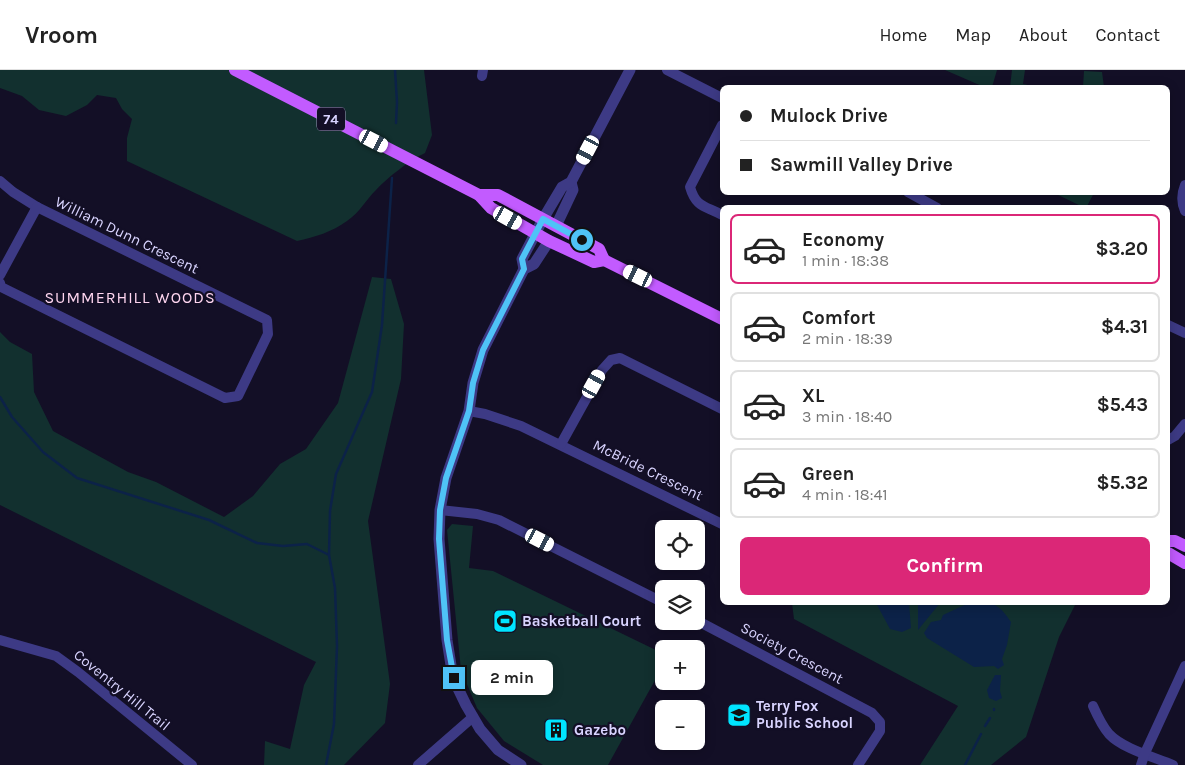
<!DOCTYPE html>
<html lang="en">
<head>
<meta charset="utf-8">
<style>
  body { margin:0; font-family:Karla,sans-serif; background:#f2f2f2; color:#222; height:100vh; display:flex; flex-direction:column; font-size:19px; white-space:nowrap }
  * { box-sizing:border-box; margin:0 }
  p { font-size:16px; color:#767676 }
  .icon { flex:none; width:28px; height:28px; fill:none; stroke:currentColor; stroke-width:2; stroke-linecap:round; stroke-linejoin:round }
  .map { position:relative; flex:1; overflow:hidden }
  .details { position:absolute; left:720px; top:135px; width:450px; height:400px; display:flex; flex-direction:column; background:#fff; border-radius:8px; box-shadow:0 2px 12px #0003 }
  .details>* { flex:none }
  .guide { position:absolute; left:720px; top:15px; width:450px; height:110px; border-radius:8px; box-shadow:0 2px 12px #0003; display:grid; align-content:center; height:110px; padding:0 20px; background:#fff }
  .buttons { position:absolute; left:655px; top:450px; display:grid; gap:10px }
  .buttons a { display:grid; place-items:center; width:50px; height:50px; border-radius:8px; background:#fff; box-shadow:0 2px 12px #0003; font-size:25px }
  .end { position:absolute; width:22px; height:22px; margin:-11px; border:6px solid #4fc3f7; background:#111; box-shadow:0 0 0 2px #111 }
  .from { border-radius:50% }
  .bubble { position:absolute; height:35px; border-radius:8px; background:#fff; box-shadow:0 2px 12px #0003; font-size:16px; font-weight:700; line-height:35px; text-align:center }
  .car { position:absolute; width:15px; height:30px; margin:-15px -8px; border-radius:6px; box-shadow:0 0 4px 1px #0007; background:linear-gradient(#fff 24%,#345 0 40%,#fff 0 76%,#345 0 86%,#fff 0) }
  .guide b { display:flex; align-items:center; gap:18px; height:48px; font-size:19px }
  .guide b+b { border-top:1px solid #e0e0e0 }
  .guide i { width:12px; height:12px; background:#222 }
  ul { padding:9px 0 0; list-style:none }
  li { display:flex; align-items:center; gap:15px; height:70px; margin:0 10px 8px; padding:0 10px; border:2px solid #e0e0e0; border-radius:8px }
  li div { flex:1 }
  li b { display:block; font-size:19px }
  li em { font-style:normal; font-weight:700 }
  li.on { border-color:#db2777 }
  li>.icon { width:45px; height:45px; stroke-width:1.5 }
  .button { display:flex; gap:10px; margin-top:auto; padding:10px 20px }
  .button a { flex:1; height:58px; border-radius:8px; background:#db2777; color:#fff; font-size:20px; font-weight:700; line-height:58px; text-align:center }
  header { display:flex; align-items:center; gap:30px; box-sizing:border-box; height:70px; padding:0 25px; background:#fff; border-bottom:1px solid #e0e0e0 }
  header strong { font-size:24px }
  nav { display:flex; gap:28px; margin-inline-start:auto; font-size:18px }
  .map>svg:first-child { display:block }
  .green { fill:#12302f }
  .water { fill:#0c2248 }
  .lines { fill:none; stroke-linecap:round; stroke-linejoin:round }
  .stream { stroke:#0c2248; stroke-width:2.5 }
  .minor { stroke:#3d3a85; stroke-width:10 }
  .tertiary { stroke:#3d3a85; stroke-width:11 }
  .primary { stroke:#c25bff; stroke-width:12 }
  .route { stroke:#4fc3f7; stroke-width:6 }
  .labels { text-anchor:middle; stroke-width:4.5; stroke-linejoin:round; paint-order:stroke }
  .shield { fill:#130f26; stroke:#9e99be; stroke-width:1 }
  .shield-label { font-size:14px; font-weight:bold; fill:#d9d4ff }
  .street-label { font-size:15px; fill:#d9d4ff; stroke:#130f26 }
  .poi-label { font-size:15px; font-weight:bold; fill:#d9d4ff; stroke:#130f26; text-anchor:start }
  .neighbourhood-label { font-size:16px; letter-spacing:1px; fill:#ffd6f0; stroke:#130f26 }
</style>
</head>
<body>
<header>
<strong>Vroom</strong>
<nav><a>Home</a><a>Map</a><a>About</a><a>Contact</a></nav>
</header>
<div class="map">
<svg width="1185" height="695" viewBox="0 0 1185 695">
  <rect width="100%" height="100%" fill="#130f26"/>
  <!-- green -->
  <g class="green">
    <path d="M0,0H424L432,65L425,83C410,90 387,108 376,120C365,131 360,142 347,151C332,162 315,167 297,171L127,91V68L132,49L122,39L116,28L97,25L87,35L66,46L39,40L22,26L0,18Z"/>
    <polygon points="945,0 997,0 992,17 984,17"/>
    <polygon points="1012,0 1025,0 1023,14 1033,16 1032,17 1010,17"/>
    <polygon points="1084,1 1102,2 1104,17 1083,17"/>
    <polygon points="1054,123 1094,123 1086,138 1083,137"/>
    <polygon points="372,207 391,209 404,254 401,309 368,451 390,614 385,653 344,695 264,695 265,671 290,679 304,615 316,592 0,435 0,262 10,272 32,284 34,322 53,361 128,402 156,412 224,447 253,426 280,394 306,379 338,333"/>
    <polygon points="452,454 473,456 469,498 493,501 664,584 664,594 608,695 543,695 504,671 477,638 461,600 447,460"/>
    <polygon points="792,533 1076,533 1059,567 1026,667 991,695 920,695 958,636 794,549"/>
  </g>
  <!-- water -->
  <g class="water">
    <polygon points="876,533 909,533 911,558 902,562 890,559"/>
    <polygon points="915,533 940,533 918,560 918,534"/>
    <path d="M969,533C992,532 998,532 1011,552L1007,575L1002,589L1004,595L998,599L994,596L974,597L927,568L924,563L931,552L941,550L943,545Z"/>
    <polygon points="995,605 1001,605 1000,621 1002,628 996,631 989,628 987,620"/>
  </g>
  <g class="lines">
    <!-- stream -->
    <g class="stream">
      <polyline points="395,0 397,32 396,53"/>
      <polyline points="0,327 12,347 43,382 77,408 209,450 257,473 283,476 307,474 329,485"/>
      <polyline points="994,640 994,639"/>
      <polyline points="985,656 990,648"/>
      <polyline points="326,695 334,654 337,576 335,518 329,485 330,441 336,404 372,322 382,255 392,108"/>
      <polyline points="965,695 981,664"/>
    </g>
    <!-- minor -->
    <g class="minor">
      <polyline points="667,0 722,28"/>
      <polyline points="482,6 483,0"/>
      <path d="M722,55L690,117C696,138 706,136 722,145"/>
      <polyline points="0,111 13,122 37,137 267,250 268,264 238,326 225,328 1,217 0,213"/>
      <path d="M1185,115C1181,125 1181,132 1185,141"/>
      <polyline points="908,122 937,138"/>
      <polyline points="0,205 37,137"/>
      <polyline points="1168,255 1185,263"/>
      <polyline points="469,341 485,344 521,356 722,454"/>
      <polyline points="1168,370 1175,366 1185,354"/>
      <polyline points="561,374 602,300 611,290 620,288 722,339"/>
      <polyline points="440,440 477,444 499,450 664,533"/>
      <polyline points="696,550 872,643 880,652 880,661 858,695"/>
      <polyline points="0,570 56,586 78,602 192,695"/>
      <path d="M1093,636C1097,645 1102,656 1109,664C1123,679 1154,687 1173,695"/>
      <polyline points="418,695 473,647"/>
      <polyline points="1141,695 1145,683 1185,596"/>
    </g>
    <!-- tertiary -->
    <g class="tertiary">
      <polyline points="556,156 573,120 571,112"/>
      <polyline points="524,199 522,189 543,149 562,117 571,112 630,0"/>
      <polyline points="521,695 498,680 480,659 466,635 453,608 447,570 439,469 440,440 446,408 469,341 473,313 483,280 524,199 534,194 549,171"/>
    </g>
    <!-- primary -->
    <g class="primary">
      <polyline points="235,0 479,125 491,138 549,171 594,192 604,190 722,249"/>
      <polyline points="479,125 498,125 599,179 604,190"/>
      <polyline points="1168,471 1175,471 1185,476"/>
      <polyline points="1168,483 1185,493"/>
    </g>
  </g>
  <g class="lines">
    <!-- route -->
    <polyline class="route" points="454,608 447,570 439,469 440,440 446,408 469,341 473,313 483,280 524,199 522,189 543,149 582,170"/>
  </g>
  <!-- icons -->
  <defs>
    <g id="stadium-square" transform="scale(1.25)"><rect x="-9" y="-9" width="18" height="18" rx="4" fill="#00e5ff" stroke="#130f26"/><path d="M0-5a6.5 5 0 1 0 0 10a6.5 5 0 1 0 0-10ZM-3.5-1.8h7v3.6h-7Z" fill="#111"/></g>
    <g id="school-square" transform="scale(1.25)"><rect x="-9" y="-9" width="18" height="18" rx="4" fill="#00e5ff" stroke="#130f26"/><path d="M0-5L7-2L0 1L-7-2ZM-4 1L0 2.5L4 1V4Q0 6-4 4Z" fill="#111"/></g>
    <g id="building-square" transform="scale(1.25)"><rect x="-9" y="-9" width="18" height="18" rx="4" fill="#00e5ff" stroke="#130f26"/><path d="M-4-6H4V6H1V3H-1V6H-4ZM-2.5-4.3h1.7v1.8h-1.7ZM.8-4.3h1.7v1.8H.8ZM-2.5-1h1.7V.8h-1.7ZM.8-1h1.7V.8H.8Z" fill="#111"/></g>
  </defs>
  <g fill-rule="evenodd">
    <use href="#stadium-square" x="505" y="551"/>
    <use href="#school-square" x="739" y="645"/>
    <use href="#building-square" x="556" y="660"/>
  </g>
  <g class="labels">
    <!-- shield labels -->
    <rect class="shield" x="317" y="37.5" width="28" height="23" rx="4"/>
    <g class="shield-label">
      <text x="331" y="54">74</text>
    </g>
    <!-- street labels -->
    <g class="street-label">
      <text transform="translate(127 165) rotate(26)" y="5">William Dunn Crescent</text>
      <text transform="translate(648 400) rotate(26)" y="5">McBride Crescent</text>
      <text transform="translate(792 583) rotate(28)" y="5">Society Crescent</text>
      <text transform="translate(122 620) rotate(39)" y="5">Coventry Hill Trail</text>
    </g>
    <!-- poi labels -->
    <g class="poi-label">
      <text x="522" y="556">Basketball Court</text>
      <text x="756" y="641">Terry Fox<tspan x="756" dy="17">Public School</tspan></text>
      <text x="574" y="665">Gazebo</text>
    </g>
    <!-- neighbourhood labels -->
    <g class="neighbourhood-label">
      <text x="130" y="233">SUMMERHILL WOODS</text>
    </g>
  </g>
</svg>
<div class="buttons">
<a><svg class="icon" aria-label="locate" viewBox="0 0 24 24"><circle cx="12" cy="12" r="6"/><path d="M12 2v4M12 18v4M2 12h4M18 12h4"/></svg></a>
<a><svg class="icon" aria-label="layers" viewBox="0 0 24 24"><path d="M12 4l9 5-9 5-9-5zM3 14l9 5 9-5"/></svg></a>
<a>+</a>
<a>−</a>
</div>
<i class="end from" style="left:582px;top:170px"></i>
<i class="end" style="left:454px;top:608px"></i>
<div class="bubble" style="left:471px;top:590px;width:82px">2 min</div>
<i class="car" style="left:374px;top:71px;rotate:117deg"></i>
<i class="car" style="left:588px;top:80px;rotate:208deg"></i>
<i class="car" style="left:508px;top:148px;rotate:119deg"></i>
<i class="car" style="left:638px;top:206px;rotate:296deg"></i>
<i class="car" style="left:594px;top:314px;rotate:29deg"></i>
<i class="car" style="left:540px;top:470px;rotate:117deg"></i>
<div class="guide">
<b><i class="from"></i>Mulock Drive</b>
<b><i></i>Sawmill Valley Drive</b>
</div>
<section class="details">
<ul>
<li class="on"><svg class="icon" aria-label="car" viewBox="0 0 24 24"><path d="M5 17H2v-5l4-1 3-4h7l3 4 3 1v5h-3M9 17h6M6 11h13"/><circle cx="7" cy="17" r="2"/><circle cx="17" cy="17" r="2"/></svg><div><b>Economy</b><p>1 min · 18:38</p></div><em>$3.20</em></li>
<li><svg class="icon" aria-label="car" viewBox="0 0 24 24"><path d="M5 17H2v-5l4-1 3-4h7l3 4 3 1v5h-3M9 17h6M6 11h13"/><circle cx="7" cy="17" r="2"/><circle cx="17" cy="17" r="2"/></svg><div><b>Comfort</b><p>2 min · 18:39</p></div><em>$4.31</em></li>
<li><svg class="icon" aria-label="car" viewBox="0 0 24 24"><path d="M5 17H2v-5l4-1 3-4h7l3 4 3 1v5h-3M9 17h6M6 11h13"/><circle cx="7" cy="17" r="2"/><circle cx="17" cy="17" r="2"/></svg><div><b>XL</b><p>3 min · 18:40</p></div><em>$5.43</em></li>
<li><svg class="icon" aria-label="car" viewBox="0 0 24 24"><path d="M5 17H2v-5l4-1 3-4h7l3 4 3 1v5h-3M9 17h6M6 11h13"/><circle cx="7" cy="17" r="2"/><circle cx="17" cy="17" r="2"/></svg><div><b>Green</b><p>4 min · 18:41</p></div><em>$5.32</em></li>
</ul>
<div class="button"><a>Confirm</a></div>
</section>
</div>
</body>
</html>
